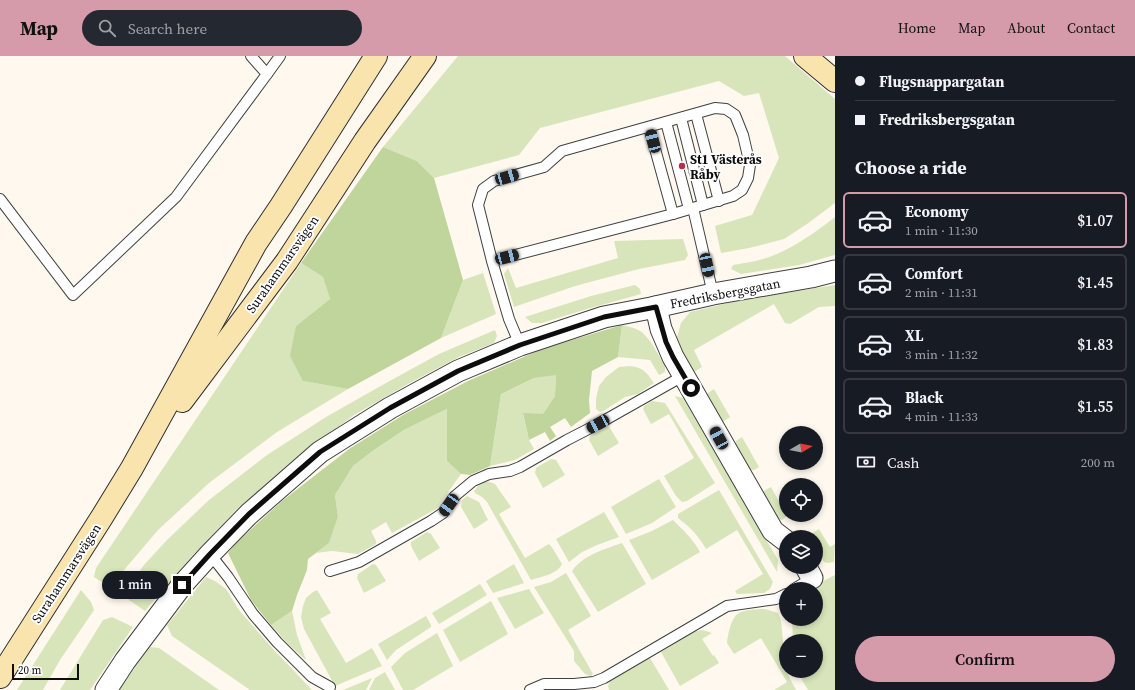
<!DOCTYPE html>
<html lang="en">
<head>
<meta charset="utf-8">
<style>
  body { margin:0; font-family:"Source Serif 4",serif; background:#242831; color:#f1f3f6; height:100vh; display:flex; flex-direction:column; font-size:15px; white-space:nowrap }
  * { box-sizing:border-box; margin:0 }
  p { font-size:13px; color:#9ea1a6 }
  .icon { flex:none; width:22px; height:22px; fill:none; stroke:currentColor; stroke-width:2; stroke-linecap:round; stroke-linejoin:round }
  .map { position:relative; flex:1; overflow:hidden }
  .panel { display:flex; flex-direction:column; background:#171b24; width:300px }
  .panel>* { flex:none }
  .banner { display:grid; align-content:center; height:88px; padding:0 20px; background:#171b24 }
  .needle { width:26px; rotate:81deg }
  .buttons { position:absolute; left:779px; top:370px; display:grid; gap:8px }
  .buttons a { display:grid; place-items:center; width:44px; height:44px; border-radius:50%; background:#171b24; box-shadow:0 2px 6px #0003; font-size:20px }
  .scale { position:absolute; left:12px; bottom:10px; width:67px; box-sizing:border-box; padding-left:4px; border:2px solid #0d0d0d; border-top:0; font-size:11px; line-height:14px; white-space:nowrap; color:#0d0d0d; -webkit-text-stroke:3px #fff; paint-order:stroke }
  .end { position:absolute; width:18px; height:18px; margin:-9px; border:5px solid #0d0d0d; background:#fff; box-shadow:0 0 0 2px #fff }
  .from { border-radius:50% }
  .bubble { position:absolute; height:28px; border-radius:14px; background:#171b24; box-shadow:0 2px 6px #0003; font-size:13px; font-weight:600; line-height:28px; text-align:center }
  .car { position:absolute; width:12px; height:24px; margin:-12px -6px; border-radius:5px; box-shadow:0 0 3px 1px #0007; background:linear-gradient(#222 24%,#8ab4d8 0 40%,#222 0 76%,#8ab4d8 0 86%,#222 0) }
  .banner b { display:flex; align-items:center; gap:14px; height:38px; font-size:15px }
  .banner b+b { border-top:1px solid #363941 }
  .banner i { width:10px; height:10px; background:#f1f3f6 }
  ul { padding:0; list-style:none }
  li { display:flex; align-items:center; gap:12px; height:56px; margin:0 8px 6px; padding:0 12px; border:2px solid #363941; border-radius:6px }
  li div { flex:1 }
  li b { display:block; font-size:15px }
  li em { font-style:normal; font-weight:600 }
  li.selected { border-color:#d59baa }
  li>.icon { width:36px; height:36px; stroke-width:1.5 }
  h2 { padding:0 20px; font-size:18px; line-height:48px }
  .pay { display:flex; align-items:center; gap:10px; height:44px; padding:0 20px; font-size:15px }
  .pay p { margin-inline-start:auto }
  .primary-button { display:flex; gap:8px; margin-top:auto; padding:8px 20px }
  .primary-button a { flex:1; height:46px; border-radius:24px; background:#d59baa; color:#111; font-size:16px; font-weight:600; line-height:46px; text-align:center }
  header { display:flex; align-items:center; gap:24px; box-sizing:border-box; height:56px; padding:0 20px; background:#d59baa; color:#111 }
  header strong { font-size:19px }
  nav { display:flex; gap:22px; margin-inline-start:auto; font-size:14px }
  .search { width:280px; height:36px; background:#242831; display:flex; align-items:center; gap:10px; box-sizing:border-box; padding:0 14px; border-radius:22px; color:#9ea1a6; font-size:15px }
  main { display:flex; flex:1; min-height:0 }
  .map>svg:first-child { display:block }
  .green { fill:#d8e5ba }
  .forest { fill:#bfd59b }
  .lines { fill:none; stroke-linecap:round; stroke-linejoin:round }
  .lane-casing { stroke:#404040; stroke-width:12 }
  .street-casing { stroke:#404040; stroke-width:23 }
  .secondary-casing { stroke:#2f2f2f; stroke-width:24 }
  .lane { stroke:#fff; stroke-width:10 }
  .street { stroke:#fff; stroke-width:21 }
  .secondary { stroke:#f9e4ae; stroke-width:22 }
  .route { stroke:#0d0d0d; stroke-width:5 }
  .poi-dot { fill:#b2304c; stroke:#fff; stroke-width:1.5 }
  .labels { text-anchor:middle; stroke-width:4; stroke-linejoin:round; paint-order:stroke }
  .poi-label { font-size:13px; font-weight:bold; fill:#0d0d0d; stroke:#fff; text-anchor:start }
  .street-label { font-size:13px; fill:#0d0d0d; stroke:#fff }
</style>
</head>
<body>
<header>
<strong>Map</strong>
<div class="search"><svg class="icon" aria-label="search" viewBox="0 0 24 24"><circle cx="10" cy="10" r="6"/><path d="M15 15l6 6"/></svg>Search here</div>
<nav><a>Home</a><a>Map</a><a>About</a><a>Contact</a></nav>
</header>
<main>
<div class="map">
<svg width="835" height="634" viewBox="0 0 835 634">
  <rect width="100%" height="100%" fill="#fef8ee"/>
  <!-- green -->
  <g class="green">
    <polygon points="458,0 785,0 835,43 835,147 807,168 784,183 749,192 721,197 715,170 752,159 779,102 759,37 744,40 719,25 540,72 519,99 434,122 417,105 383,91"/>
    <path d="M835,161V199L799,209L741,218L731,213L733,209C743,207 753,206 763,203C790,195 813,178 835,161Z"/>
    <polygon points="683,183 688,199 685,204 639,213 575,230 514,251 504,218 508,212 516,232 618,202 614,185"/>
    <polygon points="301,207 323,221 330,243 296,270 303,325 348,333 277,376 209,427 158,474 113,527 100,525 94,521 96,512"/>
    <polygon points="483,217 496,258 441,282 463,224"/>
    <polygon points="635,229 640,233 641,238 587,253 542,267 532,267 525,261 591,240"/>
    <polygon points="835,229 835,250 819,251 790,268 785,267 774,248 694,294 702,311 694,316 691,316 679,294 677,281 681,267 690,256 741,244"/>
    <polygon points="622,269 634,272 642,276 650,285 665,309 665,316 659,319 650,304 618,301"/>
    <polygon points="495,274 497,280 494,287 459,301 408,328 354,359 292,405 237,453 192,500 145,555 129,544 127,535 129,529 144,509 167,484 209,444 267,399 326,361 386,327 439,298"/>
    <path d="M630,310C644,312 646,316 654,327L638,338L625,341L605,354L600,356L596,353V343L599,330L606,321L619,311Z"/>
    <polygon points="556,318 555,340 543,358 523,358 529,384 534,393 515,404 490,410 501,338 534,322"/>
    <polygon points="714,333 730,361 724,365 721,365 705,339"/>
    <polygon points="675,340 683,342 778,504 777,516"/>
    <polygon points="652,345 665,347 715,427 687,445 682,446 676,440 664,420 694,402 669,358 651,368 643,353 644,350"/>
    <polygon points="447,353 447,405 461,418 436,453 392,477 386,466 371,475 376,485 376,488 358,498 332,495 316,497 329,487 338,461 335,439 353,410 374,394 404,374 426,363"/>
    <polygon points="608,371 610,372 619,387 598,400 589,384 590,380"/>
    <polygon points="742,381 759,411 754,414 750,414 735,390 736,385"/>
    <polygon points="551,403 556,404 565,419 543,432 535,417 536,412"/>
    <polygon points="659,423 676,451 652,467 626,478 611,451"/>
    <path d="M485,426H490L495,428L511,451L499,458L525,502L549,488L553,493L562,508C558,518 540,521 531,524L487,446L482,441L475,437L474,435L479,429Z"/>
    <polygon points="771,431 787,460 782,464 778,463 762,436"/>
    <path d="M719,434L773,526L770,533L764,537L737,538L735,535L763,518L737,474L706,493C698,479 691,472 678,462V458Z"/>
    <polygon points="467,440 479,446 488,464 474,473 461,451 462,444"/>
    <polygon points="604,456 619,481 597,489 582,496 569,506 556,483"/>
    <path d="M673,464C683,474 693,483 700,496L652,524L629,484L652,475Z"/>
    <polygon points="819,473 830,491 835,488 834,506 828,507 824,506 816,491 816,481 812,481 812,477"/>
    <polygon points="427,476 431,478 440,492 419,505 411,490 411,486"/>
    <path d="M622,487L646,528L598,556L572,515C583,499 605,493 622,487Z"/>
    <polygon points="373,508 376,509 386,525 364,537 357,522 358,518"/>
    <polygon points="514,508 524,527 493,537 486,525"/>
    <polygon points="566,517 591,560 568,574 593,618 591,620 585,618 574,605 574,595 534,531 551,526"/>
    <polygon points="835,519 835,634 808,634 797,615 816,615 816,585 793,585 792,563 816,563 816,533 808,533"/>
    <polygon points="206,521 215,525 226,533 239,554 274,594 312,634 250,634 172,580 167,569"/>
    <polygon points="480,528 487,539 439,568 432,557"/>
    <polygon points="529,533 544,557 515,573 497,542"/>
    <polygon points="81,534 91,546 94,554 60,604 43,634 17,634"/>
    <polygon points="317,534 331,557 320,563 346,607 372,592 382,610 375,613 335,630 304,573 301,561 303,550 306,542 313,536"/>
    <polygon points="491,545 508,578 460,606 443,574"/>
    <path d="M765,553L778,557L781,565L786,615L796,634H774L787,626L761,582L734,598L727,587C728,579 731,561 739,557C743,554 759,553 765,553Z"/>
    <polygon points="292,555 297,579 306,604 288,588 271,569"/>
    <polygon points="426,560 431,569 431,571 396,594 387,604 378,588"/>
    <polygon points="112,561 133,571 90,634 60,634 103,564"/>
    <polygon points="702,574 712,577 702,583 713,600 714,599 719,607 680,630 661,596 694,576"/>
    <polygon points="437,577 453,610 413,634 403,634 391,611 405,597"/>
    <polygon points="150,591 159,592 219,634 119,634"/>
    <polygon points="650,602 669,634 609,634 608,630 610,625"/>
    <polygon points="385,616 395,634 369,634 375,622"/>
    <polygon points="372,622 366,634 343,634"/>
  </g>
  <!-- forest -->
  <g class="forest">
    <polygon points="383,91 417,105 434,122 463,224 441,282 348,333 303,325 290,300 296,270 330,243 323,221 301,207"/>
    <polygon points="622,269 618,301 592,315 589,344 590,357 571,371 565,362 550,371 556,380 550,385 545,376 529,384 523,357 543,358 555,340 556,319 534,322 501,338 490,410 470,419 461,418 447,405 447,353 426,363 404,374 374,394 353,410 335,439 338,461 329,487 308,503 307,514 297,539 292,555 271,569 251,544 228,497 236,487 282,445 349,393 403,359 468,325 542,293"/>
  </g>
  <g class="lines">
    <!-- lane casing -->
    <g class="lane-casing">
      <g id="lane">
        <polyline points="267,18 280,0"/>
        <polyline points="696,58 719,145"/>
        <polyline points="681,62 703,149"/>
        <polyline points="666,66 689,153"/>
        <polyline points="649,71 673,158"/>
        <polyline points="0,143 73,239 176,141 267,18 251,0"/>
        <polyline points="693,152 713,238"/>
        <polyline points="492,205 673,158 733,140 742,134 748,122 750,109 743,79 735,59 726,53 715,52 562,95 544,111 494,125 483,133 478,149 492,205 509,263 520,289"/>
        <polyline points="210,498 228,521 253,558 277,586 312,621 330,631"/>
        <polyline points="330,515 359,506 431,465 443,457 455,440 473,425 489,418 510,415 520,411 567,384 598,368 683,320"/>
        <polyline points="794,533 812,522"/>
        <polyline points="530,634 544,628 574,628 594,626 604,622 727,550 776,543 786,538"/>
      </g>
    </g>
    <!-- street casing -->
    <g class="street-casing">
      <g id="street">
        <polyline points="656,251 661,273 673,301 773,475 786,485"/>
        <polyline points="806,511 812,522"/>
        <polyline points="106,634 125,605 182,529 210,498 249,458 320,396 390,352 458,315 520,289 604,261 651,252 713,238 811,221 835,215"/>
      </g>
    </g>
    <!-- secondary casing -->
    <g class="secondary-casing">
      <g id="secondary">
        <polyline points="805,0 835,25"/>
        <polyline points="182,345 287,205 365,85 425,0"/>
        <polyline points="0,621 102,461 132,412 256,187 281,150 376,0"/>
      </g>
    </g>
    <!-- lane -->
    <use href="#lane" class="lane"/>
    <!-- street -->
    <use href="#street" class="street"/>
    <!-- secondary -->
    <use href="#secondary" class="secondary"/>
  </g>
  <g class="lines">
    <!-- route -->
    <polyline class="route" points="182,529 210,498 249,458 320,396 390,352 458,315 520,289 604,261 656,251 666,286 673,301 691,332"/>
  </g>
  <!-- markers -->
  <circle class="poi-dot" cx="682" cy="110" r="4"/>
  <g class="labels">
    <!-- poi labels -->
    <g class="poi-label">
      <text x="690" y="108">St1 Västerås<tspan x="690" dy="15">Råby</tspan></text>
    </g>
    <!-- street labels -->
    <g class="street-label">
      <text transform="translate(282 208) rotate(-55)" y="5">Surahammarsvägen</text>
      <text transform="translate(725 237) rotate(-11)" y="5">Fredriksbergsgatan</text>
      <text transform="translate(66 517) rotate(-57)" y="5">Surahammarsvägen</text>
    </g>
  </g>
</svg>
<div class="buttons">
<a><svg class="needle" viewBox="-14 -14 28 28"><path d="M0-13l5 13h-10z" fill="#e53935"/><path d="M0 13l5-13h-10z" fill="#9ea1a6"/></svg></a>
<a><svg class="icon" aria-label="locate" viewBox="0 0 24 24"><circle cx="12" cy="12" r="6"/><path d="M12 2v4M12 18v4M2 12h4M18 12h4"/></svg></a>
<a><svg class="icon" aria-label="layers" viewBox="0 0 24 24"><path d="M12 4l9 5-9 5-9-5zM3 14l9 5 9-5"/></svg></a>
<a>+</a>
<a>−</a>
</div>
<div class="scale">20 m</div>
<i class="end from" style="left:691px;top:332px"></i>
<i class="end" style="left:182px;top:529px"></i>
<div class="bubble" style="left:102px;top:515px;width:66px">1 min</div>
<i class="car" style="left:653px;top:85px;rotate:345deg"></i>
<i class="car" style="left:507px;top:121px;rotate:74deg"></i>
<i class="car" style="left:507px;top:201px;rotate:75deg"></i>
<i class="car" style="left:707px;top:209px;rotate:168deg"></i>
<i class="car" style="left:598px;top:368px;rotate:242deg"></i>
<i class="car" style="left:719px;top:382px;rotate:331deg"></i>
<i class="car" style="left:449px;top:449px;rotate:215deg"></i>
</div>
<section class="panel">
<div class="banner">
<b><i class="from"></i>Flugsnappargatan</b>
<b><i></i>Fredriksbergsgatan</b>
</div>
<h2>Choose a ride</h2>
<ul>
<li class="selected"><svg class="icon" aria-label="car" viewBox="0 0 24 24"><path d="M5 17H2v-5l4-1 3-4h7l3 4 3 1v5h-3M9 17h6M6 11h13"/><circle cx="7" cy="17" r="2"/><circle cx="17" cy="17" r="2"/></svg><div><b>Economy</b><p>1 min · 11:30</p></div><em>$1.07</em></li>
<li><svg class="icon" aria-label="car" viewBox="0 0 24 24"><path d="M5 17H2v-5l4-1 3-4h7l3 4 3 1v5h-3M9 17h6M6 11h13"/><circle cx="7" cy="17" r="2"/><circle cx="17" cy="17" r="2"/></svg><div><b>Comfort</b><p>2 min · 11:31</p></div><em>$1.45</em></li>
<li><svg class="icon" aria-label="car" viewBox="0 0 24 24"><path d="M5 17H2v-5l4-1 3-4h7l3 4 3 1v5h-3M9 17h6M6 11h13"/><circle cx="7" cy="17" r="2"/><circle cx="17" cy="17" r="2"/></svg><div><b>XL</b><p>3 min · 11:32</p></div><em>$1.83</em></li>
<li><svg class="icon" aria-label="car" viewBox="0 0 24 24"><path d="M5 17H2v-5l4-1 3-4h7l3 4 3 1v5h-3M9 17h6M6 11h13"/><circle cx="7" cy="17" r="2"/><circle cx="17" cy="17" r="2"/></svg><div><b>Black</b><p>4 min · 11:33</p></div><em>$1.55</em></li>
</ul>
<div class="pay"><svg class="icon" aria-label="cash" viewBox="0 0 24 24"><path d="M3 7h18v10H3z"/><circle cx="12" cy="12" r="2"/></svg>Cash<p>200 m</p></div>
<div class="primary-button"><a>Confirm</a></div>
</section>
</main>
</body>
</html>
